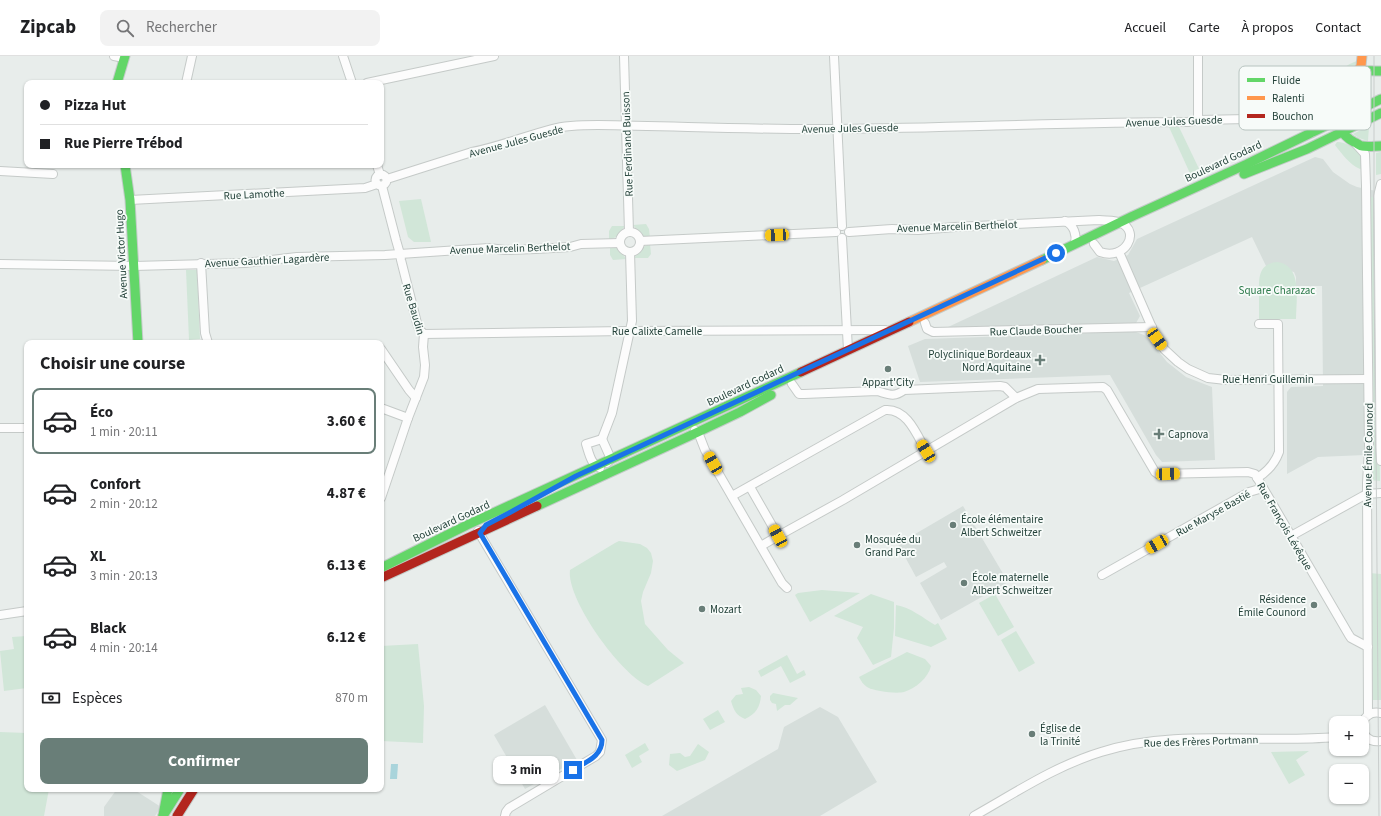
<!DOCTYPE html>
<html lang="fr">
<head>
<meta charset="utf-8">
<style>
  body { margin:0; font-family:"Source Sans 3",sans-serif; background:#f2f2f2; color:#202124; height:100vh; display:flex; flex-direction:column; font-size:15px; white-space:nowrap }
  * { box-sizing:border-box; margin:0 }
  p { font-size:13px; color:#757577 }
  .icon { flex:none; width:22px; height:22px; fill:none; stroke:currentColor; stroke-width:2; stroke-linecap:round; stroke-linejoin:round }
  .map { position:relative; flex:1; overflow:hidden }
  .side { position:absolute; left:24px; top:284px; width:360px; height:452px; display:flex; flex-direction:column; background:#fff; border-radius:8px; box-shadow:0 1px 3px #0004 }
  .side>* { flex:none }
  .guide { position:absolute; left:24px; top:24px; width:360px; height:88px; border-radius:8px; box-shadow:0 1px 3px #0004; display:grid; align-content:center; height:88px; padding:0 16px; background:#fff }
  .buttons { position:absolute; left:1329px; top:660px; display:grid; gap:8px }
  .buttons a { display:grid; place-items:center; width:40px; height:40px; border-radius:8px; background:#fff; box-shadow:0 1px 3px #0004; font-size:20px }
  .end { position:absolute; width:18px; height:18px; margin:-9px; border:5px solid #1a73e8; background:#fff; box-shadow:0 0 0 2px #fff }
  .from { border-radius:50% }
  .bubble { position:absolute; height:28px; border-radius:8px; background:#fff; box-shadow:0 1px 3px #0004; font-size:13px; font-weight:700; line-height:28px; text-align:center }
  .car { position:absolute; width:12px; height:24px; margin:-12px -6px; border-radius:5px; box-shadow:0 0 3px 1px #0007; background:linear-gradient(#f5c518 24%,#345 0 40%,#f5c518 0 76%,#345 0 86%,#f5c518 0) }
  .guide b { display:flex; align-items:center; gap:14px; height:38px; font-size:15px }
  .guide b+b { border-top:1px solid #e0e0e0 }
  .guide i { width:10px; height:10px; background:#202124 }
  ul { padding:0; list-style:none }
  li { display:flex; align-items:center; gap:12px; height:66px; margin:0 8px 6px; padding:0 8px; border:2px solid transparent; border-radius:8px }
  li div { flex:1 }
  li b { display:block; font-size:15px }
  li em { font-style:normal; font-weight:700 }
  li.on { border-color:#697e78 }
  li>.icon { width:36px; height:36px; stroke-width:1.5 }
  h2 { padding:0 16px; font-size:18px; line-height:48px }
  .pay { display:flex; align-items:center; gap:10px; height:44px; padding:0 16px; font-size:15px }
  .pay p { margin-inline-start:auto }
  .action { display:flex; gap:8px; margin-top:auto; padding:8px 16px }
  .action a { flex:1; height:46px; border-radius:8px; background:#697e78; color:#fff; font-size:16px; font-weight:700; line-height:46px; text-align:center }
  header { display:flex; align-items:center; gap:24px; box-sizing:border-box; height:56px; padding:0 20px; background:#fff; border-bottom:1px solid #e0e0e0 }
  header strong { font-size:19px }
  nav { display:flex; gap:22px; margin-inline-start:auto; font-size:14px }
  .search { width:280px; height:36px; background:#f2f2f2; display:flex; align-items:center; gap:10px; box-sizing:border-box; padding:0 14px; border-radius:8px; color:#757577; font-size:15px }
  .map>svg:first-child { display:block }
  .built { fill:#d6dedb }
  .green { fill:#d1e6d8 }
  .water { fill:#a9d4db }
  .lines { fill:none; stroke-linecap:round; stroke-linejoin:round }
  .street-casing { stroke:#c5cac8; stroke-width:10 }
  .fast-casing { stroke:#c3cbc8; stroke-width:11 }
  .slow-casing { stroke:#c3cbc8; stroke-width:11 }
  .jam-casing { stroke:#c3cbc8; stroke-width:11 }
  .street { stroke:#fcfcfc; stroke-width:8 }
  .fast { stroke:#63d668; stroke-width:9 }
  .slow { stroke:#ff974d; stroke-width:9 }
  .jam { stroke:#b3261e; stroke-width:9 }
  .tram { stroke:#c9cdcc; stroke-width:1 }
  .route { stroke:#1a73e8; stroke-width:5 }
  .poi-dot { fill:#697e78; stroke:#f7fbf9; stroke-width:1.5 }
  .labels { text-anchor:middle; stroke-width:3.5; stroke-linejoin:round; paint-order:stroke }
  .street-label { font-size:11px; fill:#24423a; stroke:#f7fbf9 }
  .park-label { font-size:11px; fill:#2d7a4b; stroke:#f7fbf9 }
  .poi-label { font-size:11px; fill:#24423a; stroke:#f7fbf9; text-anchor:start }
  .key { fill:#f7fbf9; stroke:#b8c4c0; stroke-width:1 }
  .key-label { font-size:11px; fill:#24423a }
</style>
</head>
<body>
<header>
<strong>Zipcab</strong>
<div class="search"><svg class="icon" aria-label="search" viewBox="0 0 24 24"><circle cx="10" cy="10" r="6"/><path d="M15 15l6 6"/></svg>Rechercher</div>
<nav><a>Accueil</a><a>Carte</a><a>À propos</a><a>Contact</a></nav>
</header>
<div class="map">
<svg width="1381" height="760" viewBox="0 0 1381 760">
  <rect width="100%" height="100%" fill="#e8edeb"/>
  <!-- built -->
  <g class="built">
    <polygon points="1315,101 1323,103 1333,116 1350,128 1357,131 1381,136 1365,399 1318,401 1287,418 1287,336 1291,331 1323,330 1322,230 1296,230 1296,221 1294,216 1266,210 1252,181 1129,237 1140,260 1136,267 1127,267 1127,276 1136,276 1144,279 1152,287 1167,306 1186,321 1212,331 1215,404 1162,406 1156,399 1110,319 920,326 908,290 925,283 1123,276 1123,267 946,272 1097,201 1114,205 1128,199 1137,183"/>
    <polygon points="963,450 1008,526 941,564 920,527 947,511 944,506 916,521 898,488"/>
    <polygon points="545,649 577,704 525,733 494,679"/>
    <polygon points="820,651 838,661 877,726 820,760 662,760 778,693 784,671"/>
    <polygon points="117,733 133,733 161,751 155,760 104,760 104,751"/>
  </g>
  <!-- green -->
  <g class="green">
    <path d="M1357,5L1354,11L1340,22L1330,38L1325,39C1329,23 1342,10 1357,5Z"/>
    <polygon points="1369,70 1368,85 1359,82 1353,78"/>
    <polygon points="1169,71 1179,71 1202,119 1193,124"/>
    <path d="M1337,86C1346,86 1355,92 1361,98L1362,112L1360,113C1349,108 1342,98 1335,89Z"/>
    <polygon points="1381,96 1381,118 1376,119 1376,97"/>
    <polygon points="1369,141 1375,141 1380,425 1369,424"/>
    <polygon points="421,143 431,186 414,186 408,181 399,145"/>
    <polygon points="646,168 649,173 650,182 642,180 633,169"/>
    <polygon points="612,170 625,170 616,181 609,184 609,175"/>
    <polygon points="650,188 651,198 648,202 634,202 643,191"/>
    <path d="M610,190C617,191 623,197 626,203L613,204L610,199Z"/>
    <path d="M1277,206C1303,209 1296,244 1296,263H1259C1259,255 1259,246 1259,237C1259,222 1258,208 1277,206Z"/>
    <polygon points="186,214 197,214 200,283 189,284"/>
    <path d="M619,485L640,488L647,492L651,497L653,505L651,517L643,536L641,545L645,568L668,594L684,607L648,630C621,619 566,543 570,514L615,487Z"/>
    <polygon points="1369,517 1381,518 1381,644 1370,644"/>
    <polygon points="822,534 860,537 810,566 795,539 798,537"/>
    <polygon points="871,538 894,546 894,572 891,601 873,609 857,582 863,571 834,560"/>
    <polygon points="995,538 1014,571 998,580 979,547"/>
    <path d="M896,549C910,551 923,562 935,569L938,567L947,583L931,591L895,580Z"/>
    <polygon points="1016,575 1035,607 1019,616 1001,584"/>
    <polygon points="27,580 27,632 4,635 0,595 14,593 12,581"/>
    <polygon points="418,588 424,650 423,687 381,685 381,590"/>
    <path d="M907,596L925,603L931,610C928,622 916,632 904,636C896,638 874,635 867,631C863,628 861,625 859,621Z"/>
    <polygon points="787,599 797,618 804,614 806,619 790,627 781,610 761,621 758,615"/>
    <path d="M749,631L756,634L761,640C760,651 756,658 745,663C736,659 734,655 731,645L736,639L743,638L741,632Z"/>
    <polygon points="773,637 798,642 790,649 785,649 777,655 776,648 772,647 770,644 770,640"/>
    <polygon points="718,654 725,666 710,674 703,663"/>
    <polygon points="0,676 27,677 27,733 49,733 44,760 0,760"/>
    <polygon points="645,687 649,694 639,700 642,706 632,712 625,699"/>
    <polygon points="698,688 709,696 705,704 677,715 669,709 670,698 680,697 685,701 690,700"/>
    <polygon points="1309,695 1296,704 1305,719 1289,728 1271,696"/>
  </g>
  <!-- water -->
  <polygon class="water" points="391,708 398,708 397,723 390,723"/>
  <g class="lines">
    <!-- street casing -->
    <g class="street-casing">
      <g id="street">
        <polyline points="114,0 124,2"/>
        <polyline points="343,0 352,27"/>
        <polyline points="624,0 629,176"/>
        <polyline points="834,0 842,170"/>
        <polyline points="1198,0 1198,64"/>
        <polyline points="186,27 192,0"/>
        <polyline points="367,27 494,0"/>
        <polyline points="1356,88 1365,98 1366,130 1369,392 1367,427 1368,659"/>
        <polyline points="377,109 380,119"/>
        <polyline points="0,115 53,118"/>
        <circle cx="381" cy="124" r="5.5"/>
        <path d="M387,123L472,96C499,91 525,80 552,73C567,69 583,69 598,69C678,70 757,74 837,73C954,72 1071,66 1188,66L1198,64L1300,62L1304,63L1312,77"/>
        <polyline points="1381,128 1378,140 1380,391 1381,405"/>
        <polyline points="382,130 396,184 400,198 401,204 417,267 419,273 424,278"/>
        <polyline points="130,144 365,132 377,128"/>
        <path d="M1065,165C1074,169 1077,179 1075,188"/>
        <path d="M849,176L892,173L918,174L955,171L1099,164C1106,165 1115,164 1121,167C1141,176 1125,205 1100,196L1094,188"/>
        <circle cx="630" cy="186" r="10"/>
        <polyline points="842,182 848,294"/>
        <polyline points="640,185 836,176"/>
        <polyline points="1119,196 1157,283 1164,293 1178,306 1188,313 1208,322 1226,324 1368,323"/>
        <polyline points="201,207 205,277 208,287"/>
        <polyline points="0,208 134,210 245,207 297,201 385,199 489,192 505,194 536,193 570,191 581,188 620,187"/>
        <polyline points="925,267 927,273 933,276 1152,271"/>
        <polyline points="424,278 626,275 885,274"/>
        <polyline points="381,293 409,334 416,342"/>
        <path d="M792,328L799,338H804L877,335C888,338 894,342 904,334L1000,330L1005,331L1016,342"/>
        <polyline points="381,352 408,362"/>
        <polyline points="0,372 27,372"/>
        <polyline points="695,374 698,376 705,394 782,527 787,532"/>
        <polyline points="602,383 612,357 632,265 630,196"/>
        <polyline points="602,383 611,403 607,407"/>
        <path d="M600,412C591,409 589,397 586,388L602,383"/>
        <path d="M1257,422C1267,416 1275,407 1279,396L1278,268H1259"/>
        <polyline points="750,431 778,480 761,490"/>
        <path d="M732,440L885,354C907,352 917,379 926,395"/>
        <polyline points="381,442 408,362 424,321 425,309 423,291 424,278"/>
        <polyline points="478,475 602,684 600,696 596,700 509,752 506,756 505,760"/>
        <polyline points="778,480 843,444 1016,342 1038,333 1103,331 1107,334 1155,416 1158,418 1248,416 1255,418 1349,579 1351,582 1368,591"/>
        <polyline points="1291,480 1363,440 1367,438 1381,437"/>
        <polyline points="1102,519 1249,436 1263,432"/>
        <polyline points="0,559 27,555"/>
        <path d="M1381,657C1357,652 1356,689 1381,685"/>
        <path d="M974,760C1015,737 1055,710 1101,696C1176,672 1258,688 1336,681"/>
      </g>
    </g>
    <!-- fast casing -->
    <g class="fast-casing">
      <g id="fast">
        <path d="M1381,15C1374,15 1365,14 1359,16C1330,27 1327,72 1354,86C1357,87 1360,90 1362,90C1368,91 1375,90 1381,90"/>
        <polyline points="117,27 125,0"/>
        <polyline points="125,109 130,144 138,287"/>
        <polyline points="1244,118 1307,93 1381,57"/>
        <polyline points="1042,204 1133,160 1247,108 1381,43"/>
        <polyline points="537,450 698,376 740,356 771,339"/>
        <polyline points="381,512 467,469 801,316"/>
        <polyline points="163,759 168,733"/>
        <polyline points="163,760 180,733"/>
      </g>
    </g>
    <!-- slow casing -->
    <g class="slow-casing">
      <g id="slow">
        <polyline points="1355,19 1361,10 1362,0"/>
        <polyline points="909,266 1042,204"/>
      </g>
    </g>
    <!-- jam casing -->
    <g class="jam-casing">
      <g id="jam">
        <polyline points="801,316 909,266"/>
        <polyline points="381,522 537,450"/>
        <polyline points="177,760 194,733"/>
      </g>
    </g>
    <!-- street -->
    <use href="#street" class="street"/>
    <!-- fast -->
    <use href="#fast" class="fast"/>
    <!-- slow -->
    <use href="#slow" class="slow"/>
    <!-- jam -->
    <use href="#jam" class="jam"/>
    <!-- tram -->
    <polyline class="tram" points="1374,0 1374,141 1379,760"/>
  </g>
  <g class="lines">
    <!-- route -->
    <path class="route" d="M573,714C585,706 602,701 602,684L480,477L486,469L509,457L576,420L1056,197"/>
  </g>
  <!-- markers -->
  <g class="poi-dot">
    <path d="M1038 298h4v4h4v4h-4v4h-4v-4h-4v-4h4z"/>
    <circle cx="888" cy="313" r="4"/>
    <path d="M1157 372h4v4h4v4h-4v4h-4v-4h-4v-4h4z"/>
    <circle cx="953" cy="469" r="4"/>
    <circle cx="857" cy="489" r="4"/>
    <circle cx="964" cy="527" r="4"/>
    <circle cx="1314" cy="549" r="4"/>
    <circle cx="702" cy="553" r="4"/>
    <circle cx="1032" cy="678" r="4"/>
  </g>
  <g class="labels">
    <!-- street labels -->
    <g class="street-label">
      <text transform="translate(1174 65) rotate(-2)" y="4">Avenue Jules Guesde</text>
      <text transform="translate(850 72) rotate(-1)" y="4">Avenue Jules Guesde</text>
      <text transform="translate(516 85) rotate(-15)" y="4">Avenue Jules Guesde</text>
      <text transform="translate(627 88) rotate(-92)" y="4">Rue Ferdinand Buisson</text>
      <text transform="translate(1223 105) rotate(-25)" y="4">Boulevard Godard</text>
      <text transform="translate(254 138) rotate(-3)" y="4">Rue Lamothe</text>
      <text transform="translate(957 170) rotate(-2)" y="4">Avenue Marcelin Berthelot</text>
      <text transform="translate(510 192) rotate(-2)" y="4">Avenue Marcelin Berthelot</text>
      <text transform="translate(121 198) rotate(-93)" y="4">Avenue Victor Hugo</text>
      <text transform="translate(267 204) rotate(-3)" y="4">Avenue Gauthier Lagardère</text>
      <text transform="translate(414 253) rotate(73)" y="4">Rue Baudin</text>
      <text transform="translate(1036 274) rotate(-2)" y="4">Rue Claude Boucher</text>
      <text x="657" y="279">Rue Calixte Camelle</text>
      <text x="1268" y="327">Rue Henri Guillemin</text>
      <text transform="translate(745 329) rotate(-25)" y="4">Boulevard Godard</text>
      <text transform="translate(1368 399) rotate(-89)" y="4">Avenue Émile Counord</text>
      <text transform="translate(1213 457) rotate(-29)" y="4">Rue Maryse Bastié</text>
      <text transform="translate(451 465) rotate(-25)" y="4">Boulevard Godard</text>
      <text transform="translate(1285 470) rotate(60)" y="4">Rue François Lévêque</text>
      <text transform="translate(1201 685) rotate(-2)" y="4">Rue des Frères Portmann</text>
    </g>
    <!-- park labels -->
    <g class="park-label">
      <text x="1277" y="238">Square Charazac</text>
    </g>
    <!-- poi labels -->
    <g class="poi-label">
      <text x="1031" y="302" text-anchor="end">Polyclinique Bordeaux<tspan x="1031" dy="13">Nord Aquitaine</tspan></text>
      <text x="888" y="330" text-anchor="middle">Appart'City</text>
      <text x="1168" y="382">Capnova</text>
      <text x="961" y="467">École élémentaire<tspan x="961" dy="13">Albert Schweitzer</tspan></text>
      <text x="865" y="487">Mosquée du<tspan x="865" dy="13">Grand Parc</tspan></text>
      <text x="972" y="525">École maternelle<tspan x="972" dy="13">Albert Schweitzer</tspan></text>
      <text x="1306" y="547" text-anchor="end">Résidence<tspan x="1306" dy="13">Émile Counord</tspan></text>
      <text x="710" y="557">Mozart</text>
      <text x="1040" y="676">Église de<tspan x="1040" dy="13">la Trinité</tspan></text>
    </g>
  </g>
  <!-- legend -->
  <rect x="1239" y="10" width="132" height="64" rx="6" class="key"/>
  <rect x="1247" y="22" width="18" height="4" fill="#63d668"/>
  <rect x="1247" y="40" width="18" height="4" fill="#ff974d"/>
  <rect x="1247" y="58" width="18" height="4" fill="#b3261e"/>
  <g class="key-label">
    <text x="1272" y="28">Fluide</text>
    <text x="1272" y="46">Ralenti</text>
    <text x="1272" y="64">Bouchon</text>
  </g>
</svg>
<div class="buttons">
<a>+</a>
<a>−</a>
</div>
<i class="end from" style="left:1056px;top:197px"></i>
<i class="end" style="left:573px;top:714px"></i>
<div class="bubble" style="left:493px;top:700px;width:66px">3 min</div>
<i class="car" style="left:777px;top:179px;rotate:267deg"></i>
<i class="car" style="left:1157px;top:283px;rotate:145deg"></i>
<i class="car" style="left:926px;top:395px;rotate:329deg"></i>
<i class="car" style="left:713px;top:407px;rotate:330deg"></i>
<i class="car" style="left:1168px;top:418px;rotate:88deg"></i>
<i class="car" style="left:778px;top:480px;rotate:331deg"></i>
<i class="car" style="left:1157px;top:488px;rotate:240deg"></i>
<div class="guide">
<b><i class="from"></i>Pizza Hut</b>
<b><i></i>Rue Pierre Trébod</b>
</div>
<section class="side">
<h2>Choisir une course</h2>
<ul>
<li class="on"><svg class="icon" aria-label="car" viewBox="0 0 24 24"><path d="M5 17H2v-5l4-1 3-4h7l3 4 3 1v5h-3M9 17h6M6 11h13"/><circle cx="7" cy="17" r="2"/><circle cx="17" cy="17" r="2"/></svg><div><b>Éco</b><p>1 min · 20:11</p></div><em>3.60 €</em></li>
<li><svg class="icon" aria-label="car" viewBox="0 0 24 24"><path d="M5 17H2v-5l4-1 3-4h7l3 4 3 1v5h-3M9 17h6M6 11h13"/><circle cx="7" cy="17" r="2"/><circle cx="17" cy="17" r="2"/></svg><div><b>Confort</b><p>2 min · 20:12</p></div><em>4.87 €</em></li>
<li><svg class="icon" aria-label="car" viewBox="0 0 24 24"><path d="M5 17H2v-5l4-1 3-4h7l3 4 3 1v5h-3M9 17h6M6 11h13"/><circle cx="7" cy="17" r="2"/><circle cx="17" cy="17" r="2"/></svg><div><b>XL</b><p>3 min · 20:13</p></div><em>6.13 €</em></li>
<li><svg class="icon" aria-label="car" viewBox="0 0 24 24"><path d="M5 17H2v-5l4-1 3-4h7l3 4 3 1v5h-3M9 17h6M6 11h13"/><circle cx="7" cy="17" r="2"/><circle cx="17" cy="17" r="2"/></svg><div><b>Black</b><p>4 min · 20:14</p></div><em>6.12 €</em></li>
</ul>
<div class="pay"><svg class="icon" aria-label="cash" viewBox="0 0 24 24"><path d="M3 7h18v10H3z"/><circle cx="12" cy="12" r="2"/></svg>Espèces<p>870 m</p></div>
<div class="action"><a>Confirmer</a></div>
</section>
</div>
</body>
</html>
